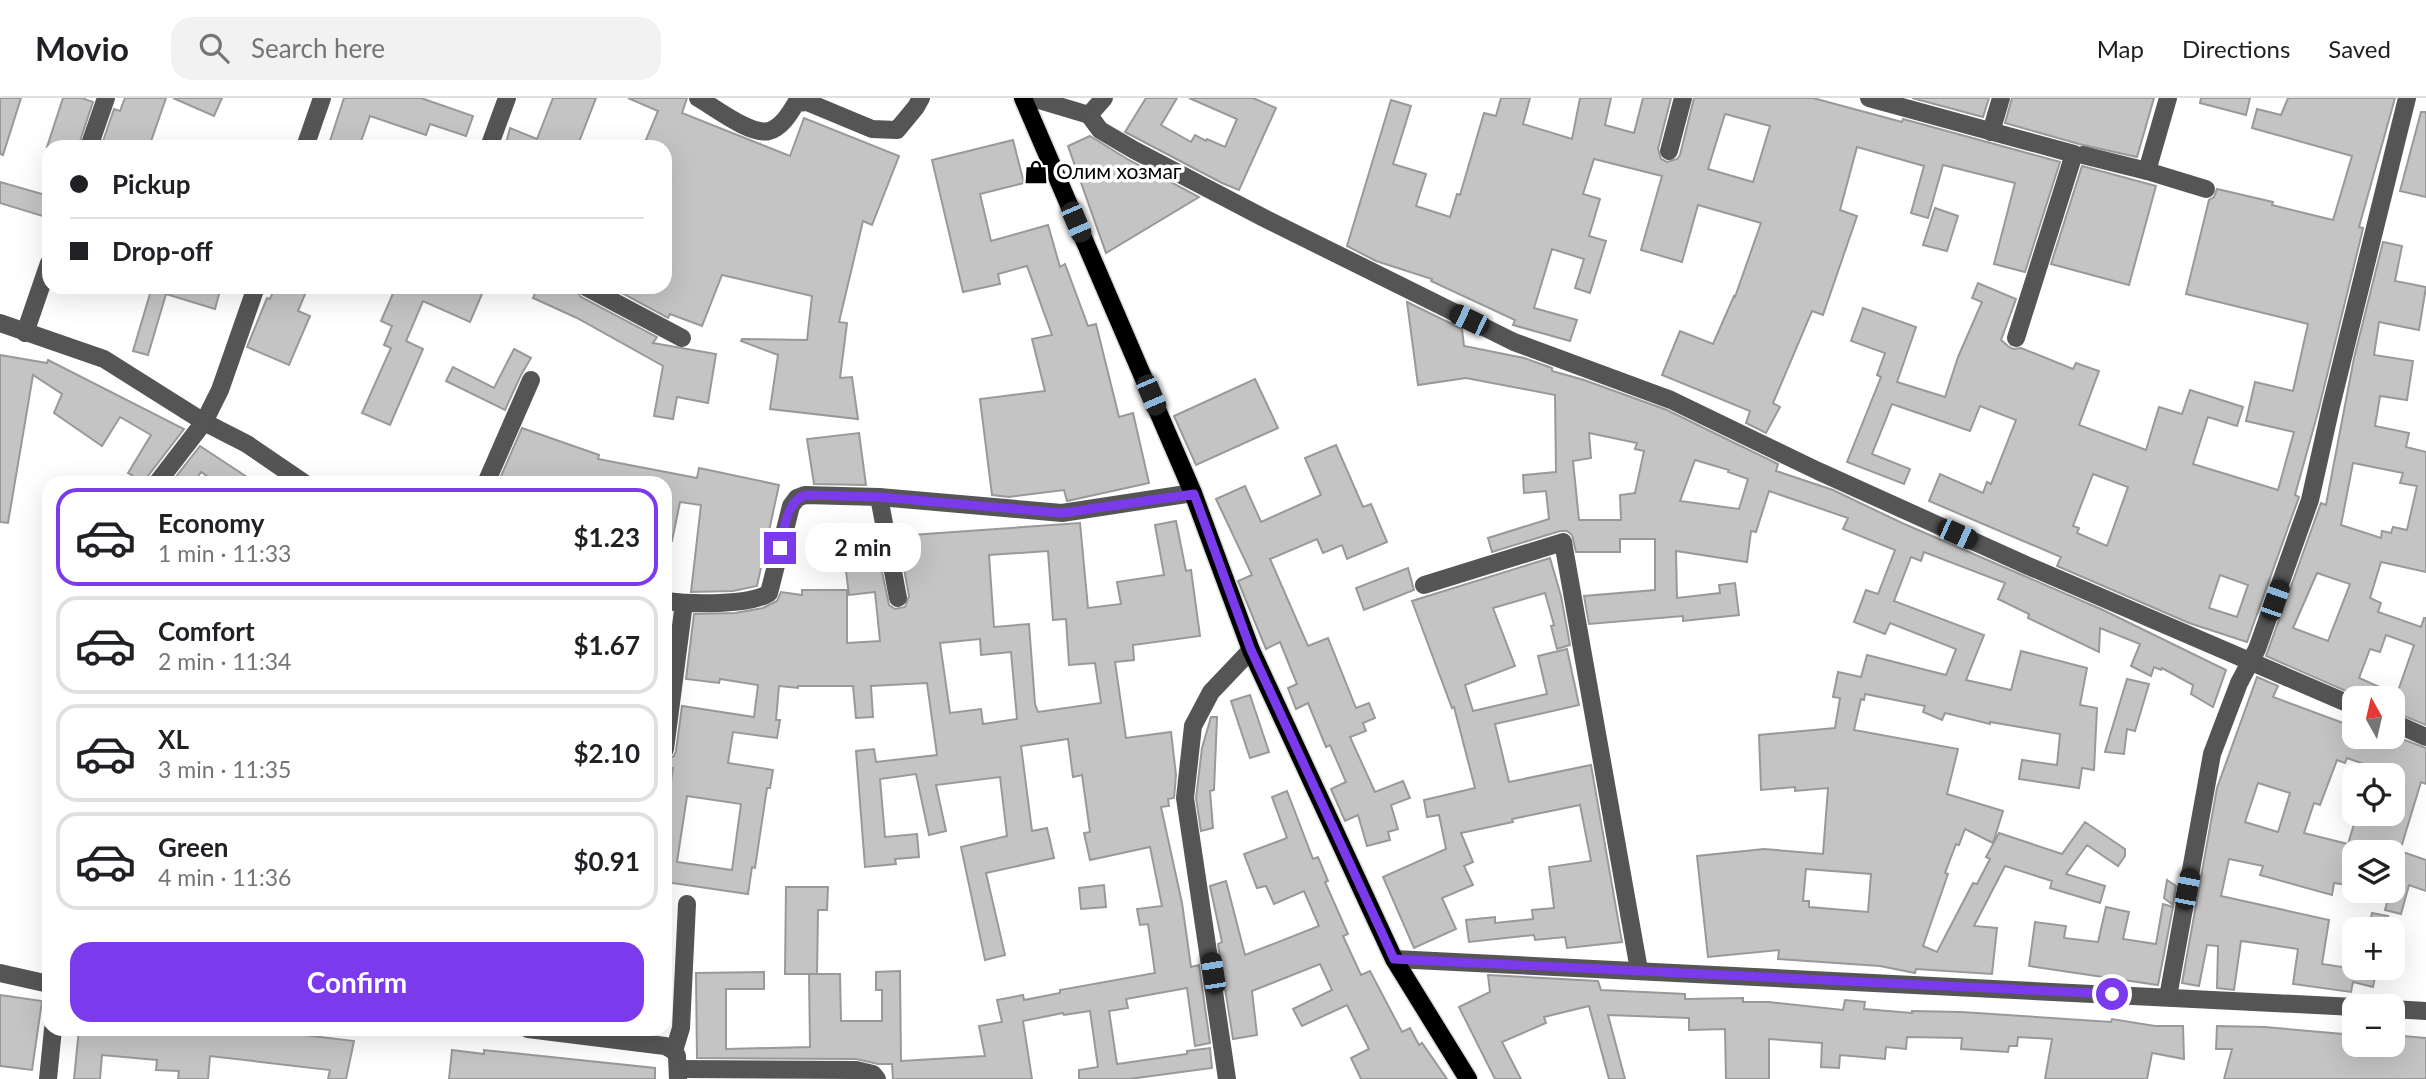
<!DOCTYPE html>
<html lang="en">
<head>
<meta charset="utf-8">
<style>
  body { margin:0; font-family:Lato,sans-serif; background:#f2f2f2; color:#202124; height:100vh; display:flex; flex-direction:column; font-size:26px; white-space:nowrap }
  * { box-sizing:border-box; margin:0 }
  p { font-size:23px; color:#757577 }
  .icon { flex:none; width:38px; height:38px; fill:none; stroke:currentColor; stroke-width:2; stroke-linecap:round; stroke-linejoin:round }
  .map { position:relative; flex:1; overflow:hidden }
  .sheet { position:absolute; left:42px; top:378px; width:630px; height:560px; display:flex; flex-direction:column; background:#fff; border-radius:21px; box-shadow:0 7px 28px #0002 }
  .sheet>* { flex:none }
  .guide { position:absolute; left:42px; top:42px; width:630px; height:154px; border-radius:21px; box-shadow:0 7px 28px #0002; display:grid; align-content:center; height:154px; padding:0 28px; background:#fff }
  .needle { width:46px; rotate:352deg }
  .controls { position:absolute; left:2342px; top:588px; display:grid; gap:14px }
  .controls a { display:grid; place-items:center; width:63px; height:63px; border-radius:14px; background:#fff; box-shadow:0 7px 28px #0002; font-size:35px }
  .end { position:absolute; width:32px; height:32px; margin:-16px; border:9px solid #7c3aed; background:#fff; box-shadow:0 0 0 4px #fff }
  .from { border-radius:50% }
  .bubble { position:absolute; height:49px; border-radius:21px; background:#fff; box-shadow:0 7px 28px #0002; font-size:23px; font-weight:700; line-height:49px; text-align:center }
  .car { position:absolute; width:21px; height:42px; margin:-21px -10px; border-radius:9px; box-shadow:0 0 5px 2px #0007; background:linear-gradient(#222 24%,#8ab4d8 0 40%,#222 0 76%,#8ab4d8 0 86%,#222 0) }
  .guide b { display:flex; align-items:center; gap:24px; height:66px; font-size:26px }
  .guide b+b { border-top:2px solid #e0e0e0 }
  .guide i { width:18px; height:18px; background:#202124 }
  ul { padding:12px 0 0; list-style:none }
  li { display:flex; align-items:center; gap:21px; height:98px; margin:0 14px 10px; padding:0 14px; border:4px solid #e0e0e0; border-radius:21px }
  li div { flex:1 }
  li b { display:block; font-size:26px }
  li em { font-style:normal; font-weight:700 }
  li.on { border-color:#7c3aed }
  li>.icon { width:63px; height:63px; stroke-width:1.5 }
  .primary-button { display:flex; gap:14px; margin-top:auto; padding:14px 28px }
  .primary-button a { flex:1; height:80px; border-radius:21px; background:#7c3aed; color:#fff; font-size:28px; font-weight:700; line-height:80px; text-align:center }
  header { display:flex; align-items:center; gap:42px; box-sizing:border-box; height:98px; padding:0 35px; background:#fff; border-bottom:2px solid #e0e0e0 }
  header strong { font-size:33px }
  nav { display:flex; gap:38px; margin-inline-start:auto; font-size:24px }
  .search { width:490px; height:63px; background:#f2f2f2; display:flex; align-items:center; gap:18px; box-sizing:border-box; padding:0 24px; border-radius:21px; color:#757577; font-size:26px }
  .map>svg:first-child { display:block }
  .building { fill:#c4c4c4; stroke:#999; stroke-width:2; fill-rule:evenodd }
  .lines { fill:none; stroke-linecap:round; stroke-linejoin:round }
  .major-casing { stroke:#dbdbdb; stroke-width:21 }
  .minor { stroke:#555; stroke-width:18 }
  .major { stroke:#000; stroke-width:18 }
  .route { stroke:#7c3aed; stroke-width:9 }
  .labels { text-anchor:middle; stroke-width:7; stroke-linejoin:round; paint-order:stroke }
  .poi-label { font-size:21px; fill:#000; stroke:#fff; text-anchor:start }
</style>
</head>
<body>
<header>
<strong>Movio</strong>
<div class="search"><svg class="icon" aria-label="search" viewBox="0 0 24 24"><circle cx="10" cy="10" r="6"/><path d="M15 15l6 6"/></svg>Search here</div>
<nav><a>Map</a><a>Directions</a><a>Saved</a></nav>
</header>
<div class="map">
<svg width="2426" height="981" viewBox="0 0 2426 981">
  <rect width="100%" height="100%" fill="#fff"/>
  <!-- building -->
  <g class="building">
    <polygon points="0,0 21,0 3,57 0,56"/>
    <polygon points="63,0 82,0 93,4 78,49 47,49"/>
    <polygon points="125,0 166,0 149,49 101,49 114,11 120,13"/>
    <polygon points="173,0 222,0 214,18"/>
    <polygon points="344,0 421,0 473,18 466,38 430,26 426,37 370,18 359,49 328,49"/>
    <polygon points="553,0 596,0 577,49 505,49 510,30 537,41"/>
    <polygon points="628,0 687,0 682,15 790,58 804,20 899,58 872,127 863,123 839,224 847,225 840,280 852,279 858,321 770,311 778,257 741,243 742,241 807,242 812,198 722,177 702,228 670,216 668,220 620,194 621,189 665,189 665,49 643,49 658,13"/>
    <polygon points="1146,0 1177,0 1161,27 1191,44 1195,37 1206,43 1207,41 1225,49 1237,21 1189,0 1253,0 1276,10 1239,92 1222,85 1125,34"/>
    <path d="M1501,0H1530L1523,26L1572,41L1580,0H1611L1605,27L1634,35L1643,0H1671L1658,51L1661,61L1667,64L1677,61L1680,57L1694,0H1813L1902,24L1903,21L2060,64L2025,174L1994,166L2015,85L1943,67L1928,120L1911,115L1924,68L1857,49L1840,112L1857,118L1823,217L1812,213L1773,305L1780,309L1766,335L1746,325L1750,313L1662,277L1680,233L1713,246L1734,198L1735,199L1761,125L1698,107L1682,164L1641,152L1662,78L1594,61L1583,96L1600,101L1589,138L1606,143L1590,195L1575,190L1584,161L1552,151L1534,210L1577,222L1570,243L1513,227L1515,222L1431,183L1432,181L1376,163L1347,148L1391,2L1411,8L1393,66L1426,76L1416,108L1450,119L1457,96L1460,97L1484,15L1496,18ZM1725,16L1770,28L1753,84L1708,71Z"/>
    <polygon points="1912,0 1989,0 1983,19"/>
    <polygon points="2012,0 2154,0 2137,59 2079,46 2005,25"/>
    <polygon points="2201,0 2250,0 2246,17 2200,5"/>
    <path d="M2288,0H2395L2359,129L2363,130L2361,139L2318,314L2295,397L2299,399L2247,544L2189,525L2057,468L2061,459L1929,403L1940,376L1983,395L1987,384L1991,386L2016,322L1980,308L1970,333L1892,306L1872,356L1910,371L1904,386L1847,364L1881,279L1877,277L1885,255L1851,243L1863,210L1916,229L1897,284L1945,299L1958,259L1982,204L1972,200L1978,185L2016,201L2001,242L2008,248L2013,251L2021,250L2073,271L2076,265L2099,273L2079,327L2146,352L2159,309L2182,316L2190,292L2243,309L2237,328L2208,319L2193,366L2278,392L2294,334L2246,323L2255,284L2293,293L2308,226L2186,196L2209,102L2214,99L2217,91L2273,104L2272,107L2333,122L2352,58L2252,30L2257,11L2281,17ZM2093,376L2128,389L2107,448L2077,435L2079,430L2073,428ZM2220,477L2248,487L2237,519L2209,510Z"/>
    <polygon points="2421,14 2426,14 2426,99 2400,93"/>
    <polygon points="1090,38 1129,62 1199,99 1106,155 1068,48"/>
    <polygon points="1013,42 1024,85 980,96 991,143 1048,127 1060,169 1065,166 1088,228 1096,226 1119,319 1133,315 1149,385 1067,403 1064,392 1009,399 992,397 980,301 1045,293 1032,241 1052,237 1027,168 998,176 1000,186 963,194 932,62"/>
    <polygon points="2082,68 2156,88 2129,187 2051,166"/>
    <polygon points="0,84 49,98 49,120 0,105"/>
    <polygon points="1935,110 1958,118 1947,153 1923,147"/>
    <path d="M2383,144L2402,148L2395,183L2426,189L2419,232L2379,224L2374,257L2413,263L2407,302L2380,298L2375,328L2409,335L2406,349L2426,354V474L2381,464L2370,500L2381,505L2378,514L2421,529L2424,520H2426V627L2392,613V600H2362L2266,558L2321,405L2326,407L2354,260ZM2353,365L2403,375L2400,385L2417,388L2407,432L2393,429L2391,435L2382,433L2381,440L2341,427ZM2317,475L2350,486L2328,543L2293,530ZM2386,537L2414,547L2399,590L2395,596L2359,580L2370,551L2380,554Z"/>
    <polygon points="152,189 221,189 215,211 166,196 148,257 133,253"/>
    <polygon points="275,189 308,189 298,213 310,218 289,267 247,249 267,200 270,201"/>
    <polygon points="390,189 485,189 470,224 423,203 406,243 423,251 390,327 362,315 391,250 384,247 392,228 381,223 395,191"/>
    <polygon points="538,189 567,189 576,193 581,199 657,239 653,245 716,256 708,305 677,299 673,321 654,318 663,268 577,220 533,200"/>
    <path d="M1407,204L1462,231L1464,248L1524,260L1552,270V273L1584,282L1667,312L1778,366L1776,373L1833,392L1902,425L2103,512L2226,572L2213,609L2191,596L2193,587L2162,570L2161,572L2154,569L2151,578L2131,568L2140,546L2100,530L2099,554L2028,520L2029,516L1998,501L2005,485L1924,454L1921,463L1911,459L1894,503L1984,537L1966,582L2011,592L2021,553L2087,570L2080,607L2097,610L2094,672L2082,670L2079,690L2019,681L2022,662L2057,667L2060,636L1990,624V626L1945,615L1942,622L1923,614L1925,608L1865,596L1864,602L1861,601L1854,632L1958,651L1947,696L2003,713L1993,745L1965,731L1959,747L1956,746L1945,775L1948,776L1923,848L1937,854L1973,785L1977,786L1990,761L1986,759L1999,735L2062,756L2085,724L2125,751V758L2118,768L2087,747L2066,776L2105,788L2100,805L2050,790L2052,783L2005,768L1974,828L1997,830L1992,876L1916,871L1915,875L1880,868L1778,861L1779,852L1708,859L1697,758L1764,751L1823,756L1828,690L1795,693V689L1761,692L1759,637L1835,630L1840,600L1833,599L1838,574L1861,579L1867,557L1946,577L1956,551L1890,525L1885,536L1854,524L1866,492L1878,496L1895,452L1843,431L1848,420L1769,393L1756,434L1751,433L1747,464L1676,453L1677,500L1720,495L1719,487L1735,485L1739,517L1683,523V518L1589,526L1584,498L1655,492V441H1620V454H1576L1572,437L1567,433H1560L1492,454L1488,440L1549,421L1546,393L1524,395L1523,377L1556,374L1555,297L1466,280L1418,287ZM1589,335L1637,345L1635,351L1644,353L1635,395L1620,397L1621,422H1579L1573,363L1591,360ZM1695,362L1729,372L1728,374L1748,381L1739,411L1680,403ZM1806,771L1871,776L1868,814L1809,809V803H1803Z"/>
    <polygon points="514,251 531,260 521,277 505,312 446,283 453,269 494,290"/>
    <polygon points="0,257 47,265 48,262 184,331 148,378 146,385 126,385 132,377 128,375 151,337 120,319 102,348 54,315 62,296 33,277 8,425 0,424"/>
    <polygon points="1255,281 1278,330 1196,367 1174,318"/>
    <polygon points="522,330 599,357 598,361 697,380 699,370 779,387 757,488 733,493 691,494 701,407 680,404 672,443 665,443 665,385 498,385"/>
    <polygon points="859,335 866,387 814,386 807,341"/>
    <polygon points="1336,347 1363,409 1371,406 1387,444 1347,461 1342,447 1323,455 1317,441 1270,461 1308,548 1328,540 1356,610 1369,605 1375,620 1363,625 1366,633 1350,639 1375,694 1403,683 1410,700 1391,707 1398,731 1388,734 1390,742 1367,748 1358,717 1345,723 1331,691 1346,684 1330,647 1326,649 1308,605 1296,611 1288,590 1297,586 1280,544 1266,551 1238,483 1252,477 1216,401 1245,388 1261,424 1321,397 1305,360"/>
    <polygon points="200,348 256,385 217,385 201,374 194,385 171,385"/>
    <path d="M1176,423L1186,473L1191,472L1200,538L1133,547L1134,562L1115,564L1126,640L1171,634L1176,677L1174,700L1168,701L1169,708L1161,709L1182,805L1191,869L1199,867L1210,945L1195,948L1187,890L1126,901L1128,910L1109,913L1117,966L1187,956V953L1210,950L1212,970L1129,981H1079V972L1098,969L1090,913L1064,917L1063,915L1023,923L1032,981H893L892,966H878L856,961L697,960L696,875L764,874V891H726V951L810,949L809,876H840L841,923H882V892H876V874L900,873L901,963L985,958L979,928L1002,924L997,902L1023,897L1024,902L1060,895V892L1155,875L1148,826L1140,827L1137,811L1162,808L1150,749L1090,762L1084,735L1090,734L1082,677L1073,679L1068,641L1021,648L1032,733L1047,730L1054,760L986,775L1005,857L985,862L961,749L1007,738L1000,679L936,687L946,733L929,737L916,676L880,681L885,739L917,736L919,759L895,761L896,766L865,769L856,653L874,651L876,664L937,657L927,585L871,588L873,619L856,620L853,588H798V590L779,588L776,622H780L777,640L733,634L728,665L773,672L770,690H767L755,770L752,769L748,796L665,784V702L668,703L673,670H665V662L674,658L676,653L682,608L754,619L758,587L720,581L719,585L686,581L694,516L735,515L763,510L777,503L781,494L802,497V492H847V545L880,543L875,494L849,497L846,473L881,469L889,507L895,511L905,509L909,498L898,438L1080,425L1088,510L1121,506L1117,484L1164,477L1155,427ZM1048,453L1053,522L1066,521L1069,567L1095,565L1101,605L1038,614L1035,606L1029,526L994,529L989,457ZM980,541L981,557L1011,554L1017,621L983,626L981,611L950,615L940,545ZM687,698L741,706L732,772L677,764Z"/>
    <polygon points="1550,460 1561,498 1570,547 1557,551 1551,528 1554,527 1545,495 1493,510 1515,568 1465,587 1473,613 1547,596 1538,558 1567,551 1579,607 1495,626 1509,684 1591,667 1622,844 1567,850 1565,839 1535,842 1534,837 1469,844 1466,822 1495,819 1495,825 1533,821 1532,812 1554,810 1549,769 1591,763 1580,707 1512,721 1513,724 1461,735 1473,764 1464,768 1473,787 1442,800 1456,831 1414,850 1383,779 1446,751 1439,717 1427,719 1424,702 1475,690 1454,609 1452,610 1412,503"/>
    <polygon points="1408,470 1414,492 1364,512 1356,490"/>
    <path d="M2257,579L2278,588L2273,599L2354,629V639H2397L2426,650V686L2421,684L2400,753L2426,762V793L2409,787L2401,816L2385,812L2390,793H2392V754H2354V788L2334,785L2332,797L2260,777L2263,768L2229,761L2221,798L2329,822L2322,866L2376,874L2373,889L2353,884L2351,894L2293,886L2298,851L2241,843L2234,892L2217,890L2218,848L2207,847L2199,888L2182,885L2217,690ZM2347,660L2395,677L2394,681L2399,683L2392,704V716H2357L2348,746L2304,735L2314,705L2320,707L2337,662L2345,665ZM2258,685L2290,695L2278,734L2245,724Z"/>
    <polygon points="2127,581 2149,586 2135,633 2127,631 2124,656 2105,654"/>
    <polygon points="1250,597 1269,654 1250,660 1231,603"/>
    <polygon points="1211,619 1217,619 1214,692 1210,693 1213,730 1201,733 1196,700 1202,650"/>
    <polygon points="1287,693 1313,761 1318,759 1328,783 1325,784 1348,836 1343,838 1361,877 1370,873 1402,934 1410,930 1419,947 1422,945 1447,981 1361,981 1351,960 1369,951 1347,907 1302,928 1293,911 1332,892 1320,866 1252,893 1257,937 1233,941 1218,846 1222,844 1210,788 1226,783 1245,857 1319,828 1304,793 1274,806 1266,788 1257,790 1244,756 1287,740 1272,699"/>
    <polygon points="2167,782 2176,788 2173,807 2164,800"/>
    <polygon points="1104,787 1106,809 1081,811 1079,790"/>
    <polygon points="786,789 828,789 827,812 818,812 817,876 785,876"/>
    <polygon points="2163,806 2173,809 2158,887 2029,868 2035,824 2066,828 2064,840 2098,844 2106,809 2129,814 2123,841 2156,846"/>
    <polygon points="2372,815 2388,818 2385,831 2369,831"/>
    <polygon points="1488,877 1598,883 1601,892 1685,896 1685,901 1743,900 1743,904 1769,904 1843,912 1845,902 1865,904 1864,911 1912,915 1912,913 1961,914 2111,924 2112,921 2155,928 2183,928 2184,961 2152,955 2147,981 2045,981 2052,941 2018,939 2017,948 2009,948 2008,954 1961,951 1962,940 1907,939 1906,951 1886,949 1885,961 1840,957 1839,970 1821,969 1822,945 1769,941 1769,981 1726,981 1725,931 1689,932 1689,920 1608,917 1625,981 1609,981 1589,908 1544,919 1546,925 1502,944 1521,981 1495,981 1459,909 1490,894"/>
    <polygon points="0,897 42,903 32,972 0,968"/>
    <polygon points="2217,928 2265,929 2354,937 2354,947 2392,947 2392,937 2426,940 2426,981 2224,981 2232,951 2216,951"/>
    <polygon points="79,931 254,931 354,943 346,981 328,981 330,972 210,958 208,981 178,981 179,973 156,972 157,962 102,957 100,981 74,981"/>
    <polygon points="452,952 484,956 484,952 655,970 655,981 449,981"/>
  </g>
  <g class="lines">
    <!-- major casing -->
    <g class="major-casing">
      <polyline id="major" points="1023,0 1193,395 1251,552 1394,861 1468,981"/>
    </g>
    <!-- minor -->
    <g class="minor">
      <path d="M698,0C714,9 751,38 769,33C782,29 790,15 796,5L807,4L872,31L897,32L916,9L921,0"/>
      <polyline points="1032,0 1089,17 1104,0"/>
      <polyline points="1869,0 2074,56 2016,240"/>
      <polyline points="1089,17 1100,32 1134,52 1264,120 1514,244 1671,302 1818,373 2026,467 2354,608"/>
      <polyline points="1991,34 2001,0"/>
      <polyline points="89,49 106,0"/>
      <polyline points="305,49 322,0"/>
      <polyline points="489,49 507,0"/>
      <polyline points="1669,53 1683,0"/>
      <polyline points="2083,57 2147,73 2168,0"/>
      <polyline points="2147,73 2206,91"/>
      <polyline points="586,189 682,240"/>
      <polyline points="0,225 104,261 204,324 247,346 304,385"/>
      <polyline points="25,235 49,165"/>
      <polyline points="157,385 204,324 220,292 256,189"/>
      <polyline points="486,385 531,282"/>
      <polyline points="879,399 898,500"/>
      <polyline points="1424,487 1563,444 1639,872"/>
      <path d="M665,503C689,506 750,508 769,495L791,408L797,400L805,397L879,399L1062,415L1193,395"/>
      <polyline points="2392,624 2426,639"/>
      <polyline points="665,651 684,505"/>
      <polyline points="1394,861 2354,909"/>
      <polyline points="0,875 49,886"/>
      <polyline points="2168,899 2212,656 2239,585 2257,551 2310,402 2331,308 2407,0"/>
      <polyline points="2392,911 2426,913"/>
      <polyline points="528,931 665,948 674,953"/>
      <polyline points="678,971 856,972 873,976 877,981"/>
      <polyline points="48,981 53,931"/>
      <polyline points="678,981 677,958 674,953 681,930 687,806"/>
      <polyline points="1227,981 1185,700 1193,628 1211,594 1251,552"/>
    </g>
    <!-- major -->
    <use href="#major" class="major"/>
  </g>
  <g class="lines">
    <!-- route -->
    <path class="route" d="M780,450C784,432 786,404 805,397L879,399L1062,415L1194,396L1251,552L1394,861L2112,896"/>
  </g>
  <!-- icons -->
  <defs>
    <g id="shop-bare" transform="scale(1.89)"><path d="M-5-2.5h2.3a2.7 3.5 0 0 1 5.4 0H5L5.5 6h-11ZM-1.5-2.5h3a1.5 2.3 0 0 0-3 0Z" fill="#000" stroke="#fff" stroke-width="2.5" paint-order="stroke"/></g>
  </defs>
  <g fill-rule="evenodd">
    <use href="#shop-bare" x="1036" y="74"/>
  </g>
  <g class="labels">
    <!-- poi labels -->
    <g class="poi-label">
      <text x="1056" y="81">Олим хозмаг</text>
    </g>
  </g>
</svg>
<div class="controls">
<a><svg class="needle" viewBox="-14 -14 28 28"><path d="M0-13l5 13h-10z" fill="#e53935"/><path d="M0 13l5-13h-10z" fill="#757577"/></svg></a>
<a><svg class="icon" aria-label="locate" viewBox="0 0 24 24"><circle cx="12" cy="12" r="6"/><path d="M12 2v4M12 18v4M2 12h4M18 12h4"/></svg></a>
<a><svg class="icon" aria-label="layers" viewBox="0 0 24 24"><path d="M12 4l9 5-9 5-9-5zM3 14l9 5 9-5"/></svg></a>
<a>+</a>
<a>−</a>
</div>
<i class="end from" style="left:2112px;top:896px"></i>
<i class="end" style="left:780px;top:450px"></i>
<div class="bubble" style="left:805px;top:425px;width:116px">2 min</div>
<i class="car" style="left:1076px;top:124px;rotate:157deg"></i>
<i class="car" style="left:1469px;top:222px;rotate:296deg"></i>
<i class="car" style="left:1151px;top:297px;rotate:157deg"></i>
<i class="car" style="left:1957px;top:436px;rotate:114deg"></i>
<i class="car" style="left:2275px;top:502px;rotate:19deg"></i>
<i class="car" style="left:2187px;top:791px;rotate:11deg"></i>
<i class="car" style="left:1213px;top:875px;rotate:351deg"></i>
<div class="guide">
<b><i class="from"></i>Pickup</b>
<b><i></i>Drop-off</b>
</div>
<section class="sheet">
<ul>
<li class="on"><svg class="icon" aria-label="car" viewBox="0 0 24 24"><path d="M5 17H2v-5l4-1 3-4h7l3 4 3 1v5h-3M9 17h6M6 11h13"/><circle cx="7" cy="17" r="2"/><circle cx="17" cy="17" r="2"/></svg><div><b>Economy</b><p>1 min · 11:33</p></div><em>$1.23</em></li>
<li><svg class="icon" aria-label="car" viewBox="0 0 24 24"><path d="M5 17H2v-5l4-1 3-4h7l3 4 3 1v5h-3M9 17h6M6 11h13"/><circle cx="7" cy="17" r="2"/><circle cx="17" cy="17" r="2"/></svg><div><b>Comfort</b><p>2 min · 11:34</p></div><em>$1.67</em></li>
<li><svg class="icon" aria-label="car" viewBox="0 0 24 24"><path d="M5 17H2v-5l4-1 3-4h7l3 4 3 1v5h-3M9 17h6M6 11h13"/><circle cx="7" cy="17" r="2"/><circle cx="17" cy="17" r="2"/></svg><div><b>XL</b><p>3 min · 11:35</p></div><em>$2.10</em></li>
<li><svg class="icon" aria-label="car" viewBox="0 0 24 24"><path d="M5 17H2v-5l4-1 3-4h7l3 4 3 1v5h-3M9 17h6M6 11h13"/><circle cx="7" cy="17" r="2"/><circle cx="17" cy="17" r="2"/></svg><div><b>Green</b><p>4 min · 11:36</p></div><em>$0.91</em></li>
</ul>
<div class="primary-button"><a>Confirm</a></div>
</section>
</div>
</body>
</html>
